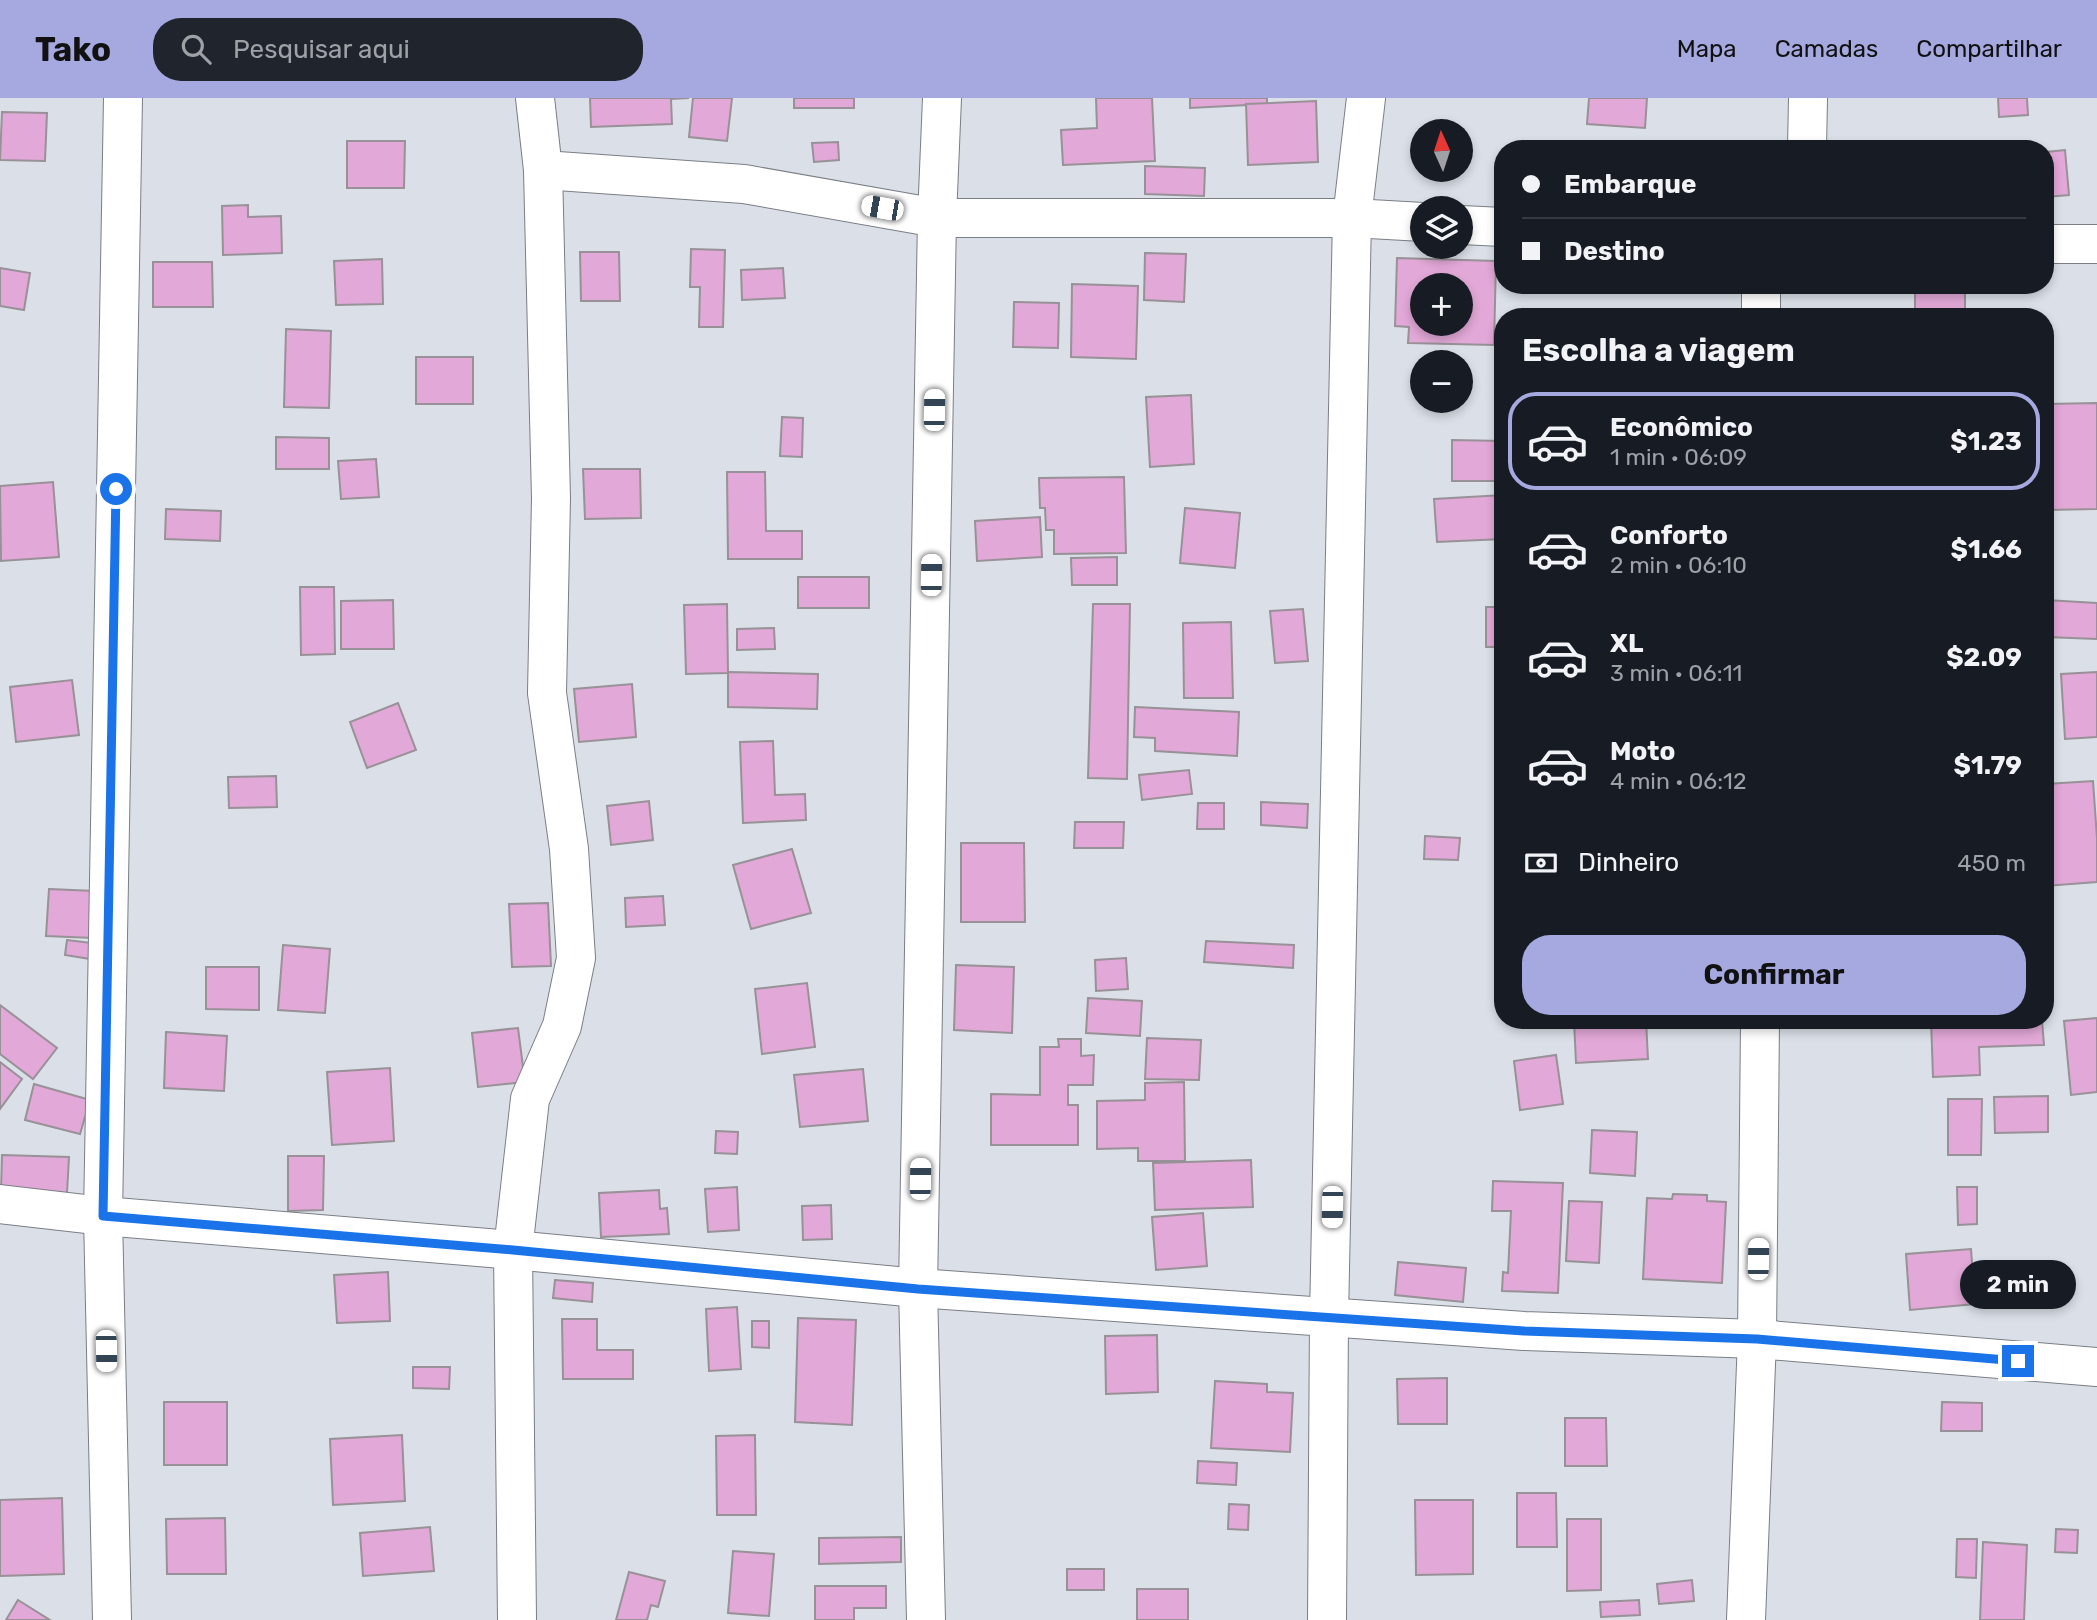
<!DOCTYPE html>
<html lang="pt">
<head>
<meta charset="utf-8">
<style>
  body { margin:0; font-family:Rubik,sans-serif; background:#20242c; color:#f1f3f6; height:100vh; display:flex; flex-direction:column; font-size:26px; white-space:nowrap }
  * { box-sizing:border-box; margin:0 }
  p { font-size:23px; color:#9ea1a6 }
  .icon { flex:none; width:38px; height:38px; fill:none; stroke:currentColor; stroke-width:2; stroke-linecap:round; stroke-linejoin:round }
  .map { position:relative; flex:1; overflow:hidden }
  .details { position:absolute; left:1494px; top:210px; width:560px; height:721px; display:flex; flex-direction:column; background:#171b24; border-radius:28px; box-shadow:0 4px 10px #0003 }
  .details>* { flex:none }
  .banner { position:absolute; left:1494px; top:42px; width:560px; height:154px; border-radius:28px; box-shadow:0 4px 10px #0003; display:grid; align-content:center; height:154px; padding:0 28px; background:#171b24 }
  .needle { width:46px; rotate:357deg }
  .controls { position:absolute; left:1410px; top:21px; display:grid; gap:14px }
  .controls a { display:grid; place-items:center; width:63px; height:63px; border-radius:50%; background:#171b24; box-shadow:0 4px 10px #0003; font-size:35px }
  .end { position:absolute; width:32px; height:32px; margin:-16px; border:9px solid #1a73e8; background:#fff; box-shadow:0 0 0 4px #fff }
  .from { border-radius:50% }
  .bubble { position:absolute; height:49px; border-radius:24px; background:#171b24; box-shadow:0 4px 10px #0003; font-size:23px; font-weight:700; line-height:49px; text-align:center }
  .car { position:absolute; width:21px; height:42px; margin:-21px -10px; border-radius:9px; box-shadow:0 0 5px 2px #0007; background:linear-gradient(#fff 24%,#345 0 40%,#fff 0 76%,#345 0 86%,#fff 0) }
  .banner b { display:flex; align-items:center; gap:24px; height:66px; font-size:26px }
  .banner b+b { border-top:2px solid #363941 }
  .banner i { width:18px; height:18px; background:#f1f3f6 }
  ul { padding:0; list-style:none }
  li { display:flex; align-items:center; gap:21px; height:98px; margin:0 14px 10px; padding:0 14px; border:4px solid transparent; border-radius:28px }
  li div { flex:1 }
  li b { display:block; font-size:26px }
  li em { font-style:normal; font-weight:700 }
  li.selected { border-color:#a5a9e0 }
  li>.icon { width:63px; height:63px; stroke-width:1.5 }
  h2 { padding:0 28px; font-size:32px; line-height:84px }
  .pay { display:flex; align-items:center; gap:18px; height:77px; padding:0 28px; font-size:26px }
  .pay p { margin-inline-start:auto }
  .button { display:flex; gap:14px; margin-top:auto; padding:14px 28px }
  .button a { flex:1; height:80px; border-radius:28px; background:#a5a9e0; color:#111; font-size:28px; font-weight:700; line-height:80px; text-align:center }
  header { display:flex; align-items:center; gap:42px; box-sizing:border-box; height:98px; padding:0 35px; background:#a5a9e0; color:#111 }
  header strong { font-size:33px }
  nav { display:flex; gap:38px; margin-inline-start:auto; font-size:24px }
  .search { width:490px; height:63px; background:#20242c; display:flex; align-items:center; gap:18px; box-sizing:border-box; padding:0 24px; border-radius:28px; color:#9ea1a6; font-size:26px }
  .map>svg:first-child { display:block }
  .building { fill:#e2a8d7; stroke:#989197; stroke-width:2; fill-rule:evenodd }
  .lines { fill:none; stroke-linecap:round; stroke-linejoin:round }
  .street-casing { stroke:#7a7e85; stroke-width:40 }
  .street { stroke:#fff; stroke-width:38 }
  .route { stroke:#1a73e8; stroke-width:9 }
</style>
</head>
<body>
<header>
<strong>Tako</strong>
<div class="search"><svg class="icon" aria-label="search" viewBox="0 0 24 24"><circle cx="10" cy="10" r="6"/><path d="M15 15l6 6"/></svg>Pesquisar aqui</div>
<nav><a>Mapa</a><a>Camadas</a><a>Compartilhar</a></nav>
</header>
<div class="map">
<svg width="2097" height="1522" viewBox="0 0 2097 1522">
  <rect width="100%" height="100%" fill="#dbe0e8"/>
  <!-- building -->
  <g class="building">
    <polygon points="590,0 689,0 671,1 672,26 591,29"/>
    <polygon points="693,0 732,0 727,43 689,39"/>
    <rect x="794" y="0" width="60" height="10"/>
    <polygon points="1096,0 1152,0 1155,63 1063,67 1061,32 1097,30"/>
    <polygon points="1190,0 1267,0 1267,6 1190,10"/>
    <polygon points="1589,0 1647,0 1645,30 1587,26"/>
    <polygon points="1998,0 2027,0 2028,17 1999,19"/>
    <polygon points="1316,3 1318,64 1248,67 1246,6"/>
    <polygon points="2,14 47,15 45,63 0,62"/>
    <polygon points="347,43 405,43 404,90 347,90"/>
    <polygon points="1995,43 1995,51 1927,51 1927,46"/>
    <polygon points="838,44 839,62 814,64 812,45"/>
    <polygon points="2065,52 2069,97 2046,99 2046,54"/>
    <polygon points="1145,68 1205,70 1204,98 1145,96"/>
    <polygon points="248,107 248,119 281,118 282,155 223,157 222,108"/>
    <polygon points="691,151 725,152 723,229 699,229 700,189 690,189"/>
    <polygon points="580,154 619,154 620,203 581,203"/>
    <polygon points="1145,155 1186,156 1184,204 1144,202"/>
    <path d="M1397,160L1496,163L1494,247L1408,245L1409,229L1395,228ZM1423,187H1461V226H1423Z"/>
    <polygon points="382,161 383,206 336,207 334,163"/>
    <polygon points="153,164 212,164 213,209 153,209"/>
    <polygon points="0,170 30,175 24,212 0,208"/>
    <polygon points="783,170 785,200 742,202 741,172"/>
    <polygon points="1072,186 1138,188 1136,261 1071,259"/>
    <rect x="1915" y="187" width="50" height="32"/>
    <polygon points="1014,204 1059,205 1058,250 1013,249"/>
    <polygon points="286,231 331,233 329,310 284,309"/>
    <rect x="416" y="259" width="57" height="47"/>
    <polygon points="1191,297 1194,366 1150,369 1146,299"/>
    <polygon points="2097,305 2097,411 2046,412 2046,306"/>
    <polygon points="782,319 803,320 802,359 780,358"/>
    <polygon points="276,339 329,340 329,371 276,371"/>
    <polygon points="1452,342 1503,343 1503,383 1452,383"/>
    <polygon points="376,361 379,399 341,401 338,363"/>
    <polygon points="583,371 640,371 641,420 585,421"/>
    <polygon points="727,374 765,374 766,433 802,433 802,461 728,461"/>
    <polygon points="1124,379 1126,455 1054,456 1054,432 1046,432 1045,410 1040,410 1039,380"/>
    <polygon points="53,384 59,459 1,463 0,388"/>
    <polygon points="1503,397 1503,441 1437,444 1434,401"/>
    <polygon points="1185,410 1240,415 1235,470 1180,465"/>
    <polygon points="166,411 221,413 220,443 165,441"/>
    <polygon points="1040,419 1042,459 977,463 975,423"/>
    <polygon points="1117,459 1117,487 1072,487 1071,460"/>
    <rect x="798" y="479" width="71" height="31"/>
    <polygon points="300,489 334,489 335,556 301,557"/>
    <polygon points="393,502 394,551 341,551 341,503"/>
    <polygon points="2046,502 2097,505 2097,541 2046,539"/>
    <polygon points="727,506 728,575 686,576 684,507"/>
    <polygon points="1093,506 1130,506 1127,681 1088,680"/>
    <polygon points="1486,509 1503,509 1503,601 1499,601 1499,549 1486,549"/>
    <polygon points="1303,511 1308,563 1275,565 1270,513"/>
    <polygon points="1231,524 1233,600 1184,600 1183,525"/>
    <polygon points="774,530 775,551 737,552 737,531"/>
    <polygon points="728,574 818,576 817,611 728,609"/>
    <polygon points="2097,574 2097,639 2065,641 2061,576"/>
    <polygon points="72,582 79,637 16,644 10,589"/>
    <polygon points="632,586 636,639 579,644 574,591"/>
    <polygon points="398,605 416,652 367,670 350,624"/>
    <polygon points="1135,609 1239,614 1237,658 1155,653 1155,640 1134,639"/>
    <polygon points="773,643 775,697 805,696 806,722 743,725 740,644"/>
    <polygon points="1189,672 1192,696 1142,702 1139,677"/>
    <polygon points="276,678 277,709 229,710 228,679"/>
    <polygon points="2093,683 2097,740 2097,784 2046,788 2046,686"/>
    <polygon points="1498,689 1503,689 1503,732 1500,733"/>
    <polygon points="649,703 653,742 611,747 607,708"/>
    <polygon points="1261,704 1308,706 1307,730 1261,727"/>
    <polygon points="1198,705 1224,705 1224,731 1197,731"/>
    <polygon points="1075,724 1124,724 1123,750 1074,750"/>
    <polygon points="1425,738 1460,740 1458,762 1424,761"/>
    <polygon points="961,745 1024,745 1025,824 961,824"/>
    <polygon points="792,751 811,815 751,831 733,767"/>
    <polygon points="49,791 95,793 93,840 46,838"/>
    <polygon points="663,798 665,827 626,829 625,800"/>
    <polygon points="548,805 551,868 512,869 509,806"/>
    <polygon points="67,842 92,845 90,861 65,857"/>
    <polygon points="1206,843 1294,847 1293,870 1204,864"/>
    <polygon points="283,847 330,851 325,915 278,912"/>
    <polygon points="1126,860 1128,891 1096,893 1095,862"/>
    <polygon points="956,867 1014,869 1012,935 954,932"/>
    <polygon points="206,869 259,869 259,912 206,911"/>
    <polygon points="807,885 815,949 762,956 755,891"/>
    <polygon points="1088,900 1142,903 1140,938 1086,935"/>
    <polygon points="0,907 57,950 33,981 0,956"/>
    <polygon points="2097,920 2097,994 2071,997 2064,923"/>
    <polygon points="1574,922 1646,922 1648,961 1576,965"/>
    <polygon points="1931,922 2042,922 2044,947 1979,949 1980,977 1933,979"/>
    <polygon points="518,930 525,984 478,989 472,935"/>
    <polygon points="166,934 227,938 224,993 164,990"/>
    <polygon points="1147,940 1201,942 1199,982 1145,981"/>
    <polygon points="1058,941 1081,941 1081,958 1094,957 1093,987 1068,987 1068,1007 1078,1007 1078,1047 991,1047 991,996 1040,997 1040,949 1059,949"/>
    <polygon points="1556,957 1563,1006 1520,1012 1514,963"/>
    <polygon points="0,964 22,981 0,1011"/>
    <polygon points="390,970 394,1043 332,1047 327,974"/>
    <polygon points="863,971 868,1023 800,1029 794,977"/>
    <polygon points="1184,984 1185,1063 1138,1063 1138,1050 1097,1051 1097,1003 1145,1002 1145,985"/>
    <polygon points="34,986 90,1002 80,1036 25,1022"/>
    <polygon points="2048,998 2048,1034 1995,1035 1994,999"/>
    <polygon points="1948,1001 1982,1001 1981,1057 1948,1057"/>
    <polygon points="1592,1032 1637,1034 1635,1078 1590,1075"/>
    <polygon points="716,1033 738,1034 737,1056 715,1055"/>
    <polygon points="2,1057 69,1059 67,1095 1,1093"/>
    <polygon points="288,1058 324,1058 323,1112 288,1113"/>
    <polygon points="1251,1062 1253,1109 1155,1112 1153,1065"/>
    <polygon points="1493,1083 1563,1085 1558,1195 1502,1193 1503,1174 1508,1175 1511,1113 1492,1113"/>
    <polygon points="737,1089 739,1132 708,1134 705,1091"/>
    <polygon points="1957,1089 1977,1089 1977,1126 1958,1127"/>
    <polygon points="659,1092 660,1111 667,1110 669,1136 601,1139 599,1095"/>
    <polygon points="1673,1096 1707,1097 1707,1103 1726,1104 1722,1185 1643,1181 1647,1100 1672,1101"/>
    <polygon points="1569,1103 1602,1104 1599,1165 1566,1163"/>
    <polygon points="831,1107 832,1141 803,1142 802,1108"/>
    <polygon points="1203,1115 1207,1168 1156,1172 1152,1119"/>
    <polygon points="1971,1151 1975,1206 1910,1212 1906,1156"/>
    <polygon points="1398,1164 1466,1170 1463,1204 1395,1197"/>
    <polygon points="388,1174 390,1223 337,1225 334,1177"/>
    <polygon points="555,1182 593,1185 592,1204 553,1200"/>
    <polygon points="737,1209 741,1271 709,1273 706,1211"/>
    <polygon points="798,1220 856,1222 852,1327 795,1324"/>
    <polygon points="562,1221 597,1221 597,1252 633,1252 633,1281 563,1281"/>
    <polygon points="752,1223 769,1223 769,1250 752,1249"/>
    <polygon points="1157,1237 1158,1294 1106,1296 1105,1238"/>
    <polygon points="413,1269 450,1269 449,1291 413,1290"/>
    <polygon points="1447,1280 1447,1326 1398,1326 1397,1281"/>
    <polygon points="1215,1283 1267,1286 1267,1294 1293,1295 1290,1354 1211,1350"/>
    <rect x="164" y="1304" width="63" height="63"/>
    <polygon points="1942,1304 1982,1305 1982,1333 1941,1333"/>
    <polygon points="1565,1320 1606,1320 1607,1368 1565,1368"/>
    <polygon points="402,1337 405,1403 333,1407 330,1341"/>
    <polygon points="755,1337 756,1417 717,1417 716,1338"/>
    <polygon points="1198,1363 1237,1365 1236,1387 1197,1385"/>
    <polygon points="1517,1395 1556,1395 1557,1449 1517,1449"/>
    <polygon points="62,1400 64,1476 0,1478 0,1402"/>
    <polygon points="1415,1402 1473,1402 1473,1476 1416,1477"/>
    <polygon points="1229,1406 1249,1407 1248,1432 1228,1431"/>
    <polygon points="225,1420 226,1476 167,1476 166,1421"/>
    <polygon points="1567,1421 1601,1421 1601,1492 1567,1493"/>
    <polygon points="430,1429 434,1473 363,1478 360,1435"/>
    <polygon points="2056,1431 2078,1432 2077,1455 2055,1454"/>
    <polygon points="901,1439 901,1464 819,1466 819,1440"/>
    <polygon points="1957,1441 1977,1441 1976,1480 1956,1479"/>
    <polygon points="1983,1444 2027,1447 2024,1522 1980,1522"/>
    <polygon points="733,1453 774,1456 769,1518 728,1515"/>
    <rect x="1067" y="1471" width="37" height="21"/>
    <polygon points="629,1474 665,1483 658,1509 651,1507 647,1522 616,1522"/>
    <polygon points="1692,1482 1694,1503 1659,1506 1657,1486"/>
    <polygon points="815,1488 886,1488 886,1510 854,1510 854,1522 815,1522"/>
    <rect x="1137" y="1491" width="51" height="31"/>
    <polygon points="18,1502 50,1522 6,1522"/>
    <polygon points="1639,1502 1640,1517 1601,1519 1600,1504"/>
  </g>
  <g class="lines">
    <!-- street casing -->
    <g class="street-casing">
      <g id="street">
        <polyline points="1807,51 1808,0"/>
        <polyline points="543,72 744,86 937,120 1352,120 1423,124"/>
        <polyline points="1461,127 1503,129"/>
        <polyline points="2046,146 2097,146"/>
        <polyline points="1761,219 1761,187"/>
        <polyline points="0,1106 103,1118 513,1152 918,1190 1524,1233 1757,1241 2097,1269"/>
        <polyline points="112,1522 103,1118 123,0"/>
        <polyline points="517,1522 513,1152 530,1001 562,928 576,860 569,751 547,595 551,400 543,72 535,0"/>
        <polyline points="926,1522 918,1190 937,120 942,0"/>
        <polyline points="1327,1522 1329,1219 1352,120 1366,0"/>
        <polyline points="1746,1522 1757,1241 1760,922"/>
      </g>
    </g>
    <!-- street -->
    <use href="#street" class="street"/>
  </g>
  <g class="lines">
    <!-- route -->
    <polyline class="route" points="116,391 103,1118 513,1152 918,1191 1524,1233 1757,1241 2018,1263"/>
  </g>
</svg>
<div class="controls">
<a><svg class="needle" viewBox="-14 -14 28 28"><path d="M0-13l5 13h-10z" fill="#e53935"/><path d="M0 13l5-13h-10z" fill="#9ea1a6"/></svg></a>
<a><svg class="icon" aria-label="layers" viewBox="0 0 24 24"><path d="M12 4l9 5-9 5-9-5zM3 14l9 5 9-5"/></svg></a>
<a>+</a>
<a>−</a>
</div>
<i class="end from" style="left:116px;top:391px"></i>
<i class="end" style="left:2018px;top:1263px"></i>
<div class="bubble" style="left:1960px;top:1162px;width:116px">2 min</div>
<i class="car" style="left:882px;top:110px;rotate:280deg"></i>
<i class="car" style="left:934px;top:312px;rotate:1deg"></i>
<i class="car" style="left:931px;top:477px;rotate:1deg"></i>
<i class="car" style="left:920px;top:1081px;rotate:1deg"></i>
<i class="car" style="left:1332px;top:1109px;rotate:181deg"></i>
<i class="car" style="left:1758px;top:1161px;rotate:1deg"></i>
<i class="car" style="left:106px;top:1253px;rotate:179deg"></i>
<div class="banner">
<b><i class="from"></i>Embarque</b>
<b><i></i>Destino</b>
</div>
<section class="details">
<h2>Escolha a viagem</h2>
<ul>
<li class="selected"><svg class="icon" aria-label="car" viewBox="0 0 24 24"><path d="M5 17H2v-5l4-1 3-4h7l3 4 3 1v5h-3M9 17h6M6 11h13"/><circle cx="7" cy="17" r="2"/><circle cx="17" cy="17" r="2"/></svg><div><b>Econômico</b><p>1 min · 06:09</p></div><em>$1.23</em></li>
<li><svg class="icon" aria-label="car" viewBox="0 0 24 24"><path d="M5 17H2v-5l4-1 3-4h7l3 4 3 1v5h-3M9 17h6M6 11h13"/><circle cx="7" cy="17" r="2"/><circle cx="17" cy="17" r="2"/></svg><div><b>Conforto</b><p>2 min · 06:10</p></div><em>$1.66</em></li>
<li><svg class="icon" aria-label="car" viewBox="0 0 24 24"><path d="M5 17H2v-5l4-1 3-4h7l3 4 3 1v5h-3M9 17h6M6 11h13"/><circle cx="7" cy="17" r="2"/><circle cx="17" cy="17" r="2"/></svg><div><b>XL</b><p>3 min · 06:11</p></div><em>$2.09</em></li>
<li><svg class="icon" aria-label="car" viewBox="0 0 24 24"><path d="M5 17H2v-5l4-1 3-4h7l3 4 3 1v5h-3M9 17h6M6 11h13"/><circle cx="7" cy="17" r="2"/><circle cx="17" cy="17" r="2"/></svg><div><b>Moto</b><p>4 min · 06:12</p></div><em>$1.79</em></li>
</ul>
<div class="pay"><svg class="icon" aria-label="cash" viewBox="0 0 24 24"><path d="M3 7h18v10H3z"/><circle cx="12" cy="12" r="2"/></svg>Dinheiro<p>450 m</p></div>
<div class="button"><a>Confirmar</a></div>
</section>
</div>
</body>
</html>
